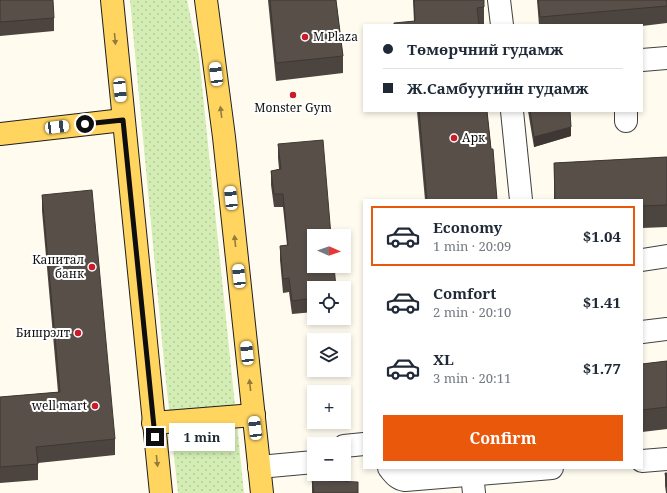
<!DOCTYPE html>
<html lang="en">
<head>
<meta charset="utf-8">
<style>
  body { margin:0; font-family:"Noto Serif",serif; background:#f2f2f3; color:#1f2937; height:100vh; display:flex; flex-direction:column; font-size:15px; white-space:nowrap }
  * { box-sizing:border-box; margin:0 }
  p { font-size:13px; color:#747a83 }
  .icon { flex:none; width:22px; height:22px; fill:none; stroke:currentColor; stroke-width:2; stroke-linecap:round; stroke-linejoin:round }
  .map { position:relative; flex:1; overflow:hidden }
  .side { position:absolute; left:363px; top:199px; width:280px; height:270px; display:flex; flex-direction:column; background:#fff; border-radius:0px; box-shadow:0 2px 6px #0003 }
  .side>* { flex:none }
  .banner { position:absolute; left:363px; top:24px; width:280px; height:88px; border-radius:0px; box-shadow:0 2px 6px #0003; display:grid; align-content:center; height:88px; padding:0 20px; background:#fff }
  .needle { width:26px; rotate:92deg }
  .buttons { position:absolute; left:307px; top:229px; display:grid; gap:8px }
  .buttons a { display:grid; place-items:center; width:44px; height:44px; border-radius:0px; background:#fff; box-shadow:0 2px 6px #0003; font-size:20px }
  .end { position:absolute; width:18px; height:18px; margin:-9px; border:5px solid #0e0e0e; background:#fff; box-shadow:0 0 0 2px #fff }
  .from { border-radius:50% }
  .bubble { position:absolute; height:28px; border-radius:0px; background:#fff; box-shadow:0 2px 6px #0003; font-size:13px; font-weight:700; line-height:28px; text-align:center }
  .car { position:absolute; width:12px; height:24px; margin:-12px -6px; border-radius:5px; box-shadow:0 0 3px 1px #0007; background:linear-gradient(#fff 24%,#345 0 40%,#fff 0 76%,#345 0 86%,#fff 0) }
  .banner b { display:flex; align-items:center; gap:14px; height:38px; font-size:15px }
  .banner b+b { border-top:1px solid #e0e1e3 }
  .banner i { width:10px; height:10px; background:#1f2937 }
  ul { padding:7px 0 0; list-style:none }
  li { display:flex; align-items:center; gap:12px; height:60px; margin:0 8px 6px; padding:0 12px; border:2px solid transparent; border-radius:0px }
  li div { flex:1 }
  li b { display:block; font-size:15px }
  li em { font-style:normal; font-weight:700 }
  li.current { border-color:#ea580c }
  li>.icon { width:36px; height:36px; stroke-width:1.5 }
  .cta { display:flex; gap:8px; margin-top:auto; padding:8px 20px }
  .cta a { flex:1; height:46px; border-radius:0px; background:#ea580c; color:#fff; font-size:16px; font-weight:700; line-height:46px; text-align:center }
  .map>svg:first-child { display:block }
  .park { fill:url(#park-dots) }
  .lines { fill:none; stroke-linecap:round; stroke-linejoin:round }
  .minor-casing { stroke:#414141; stroke-width:24 }
  .major-casing { stroke:#1f1f1f; stroke-width:24 }
  .minor { stroke:#fff; stroke-width:22 }
  .major { stroke:#ffd45f; stroke-width:22 }
  .wall { fill:#4c443f }
  .shaded-wall { fill:#3e3733 }
  .building { fill:#584f49; stroke:#3e3733 }
  .oneway { fill:#937b3b }
  .route { stroke:#0e0e0e; stroke-width:5 }
  .poi-dot { fill:#c81c28; stroke:#fff; stroke-width:1.5 }
  .labels { text-anchor:middle; stroke-width:4; stroke-linejoin:round; paint-order:stroke }
  .poi-label { font-size:12px; fill:#0e0e0e; stroke:#fff; text-anchor:end }
</style>
</head>
<body>
<div class="map">
<svg width="667" height="493" viewBox="0 0 667 493">
  <defs>
    <pattern id="park-dots" width="8" height="8" patternUnits="userSpaceOnUse"><rect width="8" height="8" fill="#d3edb5"/><path d="M2 2h.1M6 6h.1" fill="none" stroke="#b4ca9a" stroke-width="1.8" stroke-linecap="round"/></pattern>
  </defs>
  <rect width="100%" height="100%" fill="#fffbef"/>
  <!-- park -->
  <polygon class="park" points="130,0 187,0 199,57 244,493 178,493 165,372"/>
  <g class="lines">
    <!-- minor casing -->
    <g class="minor-casing">
      <g id="minor">
        <polyline points="499,0 502,25"/>
        <polyline points="642,60 667,58"/>
        <polyline points="512,111 521,200"/>
        <polyline points="626,111 626,121"/>
        <polyline points="642,260 667,256"/>
        <polyline points="642,332 667,329"/>
        <polyline points="344,446 364,444"/>
        <polyline points="642,461 667,459"/>
        <polyline points="259,467 314,462"/>
        <path d="M389,468C394,474 397,479 405,480L552,468"/>
        <polyline points="472,474 474,493"/>
      </g>
    </g>
    <!-- major casing -->
    <g class="major-casing">
      <g id="major">
        <polyline points="112,0 161,493"/>
        <polyline points="206,0 224,137 262,493"/>
        <polyline points="0,134 123,120"/>
        <polyline points="153,423 254,415"/>
      </g>
    </g>
    <!-- minor -->
    <use href="#minor" class="minor"/>
    <!-- major -->
    <use href="#major" class="major"/>
  </g>
  <!-- wall -->
  <g class="wall">
    <polygon points="0,0 54,18 54,31 0,36"/>
    <polygon points="268,0 336,0 343,56 343,73 276,81"/>
    <polygon points="413,0 484,0 484,24 479,24 414,22"/>
    <polygon points="537,0 667,0 667,23 642,26 642,25 539,25"/>
    <polygon points="417,111 487,111 497,200 425,200"/>
    <polygon points="528,111 570,111 571,136 534,147"/>
    <polygon points="278,144 314,288 314,312 292,314 289,292 283,293 280,260 280,246 287,245 283,207 274,207 271,185 271,171 279,169 278,158"/>
    <polygon points="667,157 667,227 642,228 642,200 554,200 554,163"/>
    <polygon points="42,195 115,439 115,455 38,463 38,480 0,483 0,397 58,392 42,211"/>
    <polygon points="667,361 667,429 642,432 642,364"/>
    <polygon points="665,473 667,473 667,493 666,493 665,486"/>
    <polygon points="312,480 358,493 312,493"/>
  </g>
  <!-- shaded-wall -->
  <polygon class="shaded-wall" points="571,127 571,136 534,147 534,137"/>
  <!-- building -->
  <g class="building">
    <polygon points="0,0 53,0 54,18 0,22"/>
    <polygon points="270,0 336,0 343,56 276,63"/>
    <polygon points="414,0 484,0 484,7 477,8 479,25 394,25 394,23 415,21"/>
    <polygon points="538,0 667,0 667,6 540,17"/>
    <polygon points="419,111 487,111 491,149 493,149 497,200 427,200"/>
    <polygon points="530,111 570,111 571,127 534,137"/>
    <polygon points="323,140 331,236 314,236 314,266 334,266 336,288 314,288 314,298 292,301 289,278 283,279 280,246 288,245 283,194 274,194 271,171 281,169 278,144"/>
    <polygon points="667,157 667,205 642,206 642,200 555,200 554,163"/>
    <polygon points="92,190 115,439 36,447 38,464 0,467 0,397 60,392 42,195"/>
    <polygon points="667,361 667,407 642,410 642,364"/>
    <polygon points="665,473 667,473 667,487"/>
    <polygon points="312,480 358,482 358,493 314,493"/>
  </g>
  <!-- one-way arrows -->
  <defs><path id="oneway-solid" d="M-6-.8H1V-3.2L6.5 0L1 3.2V.8H-6Z"/></defs>
  <g class="oneway">
    <use href="#oneway-solid" transform="translate(115 39) rotate(85)"/>
    <use href="#oneway-solid" transform="translate(221 112) rotate(-97)"/>
    <use href="#oneway-solid" transform="translate(235 241) rotate(-96)"/>
    <use href="#oneway-solid" transform="translate(250 385) rotate(-96)"/>
    <use href="#oneway-solid" transform="translate(157 461) rotate(84)"/>
  </g>
  <g class="lines">
    <!-- route -->
    <polyline class="route" points="85,124 123,120 155,437"/>
  </g>
  <!-- markers -->
  <g class="poi-dot">
    <circle cx="305" cy="37" r="4"/>
    <circle cx="293" cy="95" r="4"/>
    <circle cx="454" cy="138" r="4"/>
    <circle cx="92" cy="267" r="4"/>
    <circle cx="78" cy="333" r="4"/>
    <circle cx="95" cy="406" r="4"/>
  </g>
  <g class="labels">
    <!-- poi labels -->
    <g class="poi-label">
      <text x="313" y="41" text-anchor="start">M Plaza</text>
      <text x="293" y="112" text-anchor="middle">Monster Gym</text>
      <text x="462" y="142" text-anchor="start">Арк</text>
      <text x="84" y="264">Капитал<tspan x="84" dy="14">банк</tspan></text>
      <text x="70" y="337">Бишрэлт</text>
      <text x="87" y="410">well mart</text>
    </g>
  </g>
</svg>
<div class="buttons">
<a><svg class="needle" viewBox="-14 -14 28 28"><path d="M0-13l5 13h-10z" fill="#e53935"/><path d="M0 13l5-13h-10z" fill="#747a83"/></svg></a>
<a><svg class="icon" aria-label="locate" viewBox="0 0 24 24"><circle cx="12" cy="12" r="6"/><path d="M12 2v4M12 18v4M2 12h4M18 12h4"/></svg></a>
<a><svg class="icon" aria-label="layers" viewBox="0 0 24 24"><path d="M12 4l9 5-9 5-9-5zM3 14l9 5 9-5"/></svg></a>
<a>+</a>
<a>−</a>
</div>
<i class="end from" style="left:85px;top:124px"></i>
<i class="end" style="left:155px;top:437px"></i>
<div class="bubble" style="left:169px;top:423px;width:66px">1 min</div>
<i class="car" style="left:216px;top:74px;rotate:353deg"></i>
<i class="car" style="left:120px;top:90px;rotate:174deg"></i>
<i class="car" style="left:57px;top:127px;rotate:83deg"></i>
<i class="car" style="left:231px;top:198px;rotate:354deg"></i>
<i class="car" style="left:239px;top:276px;rotate:354deg"></i>
<i class="car" style="left:247px;top:353px;rotate:354deg"></i>
<i class="car" style="left:255px;top:428px;rotate:353deg"></i>
<div class="banner">
<b><i class="from"></i>Төмөрчний гудамж</b>
<b><i></i>Ж.Самбуугийн гудамж</b>
</div>
<section class="side">
<ul>
<li class="current"><svg class="icon" aria-label="car" viewBox="0 0 24 24"><path d="M5 17H2v-5l4-1 3-4h7l3 4 3 1v5h-3M9 17h6M6 11h13"/><circle cx="7" cy="17" r="2"/><circle cx="17" cy="17" r="2"/></svg><div><b>Economy</b><p>1 min · 20:09</p></div><em>$1.04</em></li>
<li><svg class="icon" aria-label="car" viewBox="0 0 24 24"><path d="M5 17H2v-5l4-1 3-4h7l3 4 3 1v5h-3M9 17h6M6 11h13"/><circle cx="7" cy="17" r="2"/><circle cx="17" cy="17" r="2"/></svg><div><b>Comfort</b><p>2 min · 20:10</p></div><em>$1.41</em></li>
<li><svg class="icon" aria-label="car" viewBox="0 0 24 24"><path d="M5 17H2v-5l4-1 3-4h7l3 4 3 1v5h-3M9 17h6M6 11h13"/><circle cx="7" cy="17" r="2"/><circle cx="17" cy="17" r="2"/></svg><div><b>XL</b><p>3 min · 20:11</p></div><em>$1.77</em></li>
</ul>
<div class="cta"><a>Confirm</a></div>
</section>
</div>
</body>
</html>
